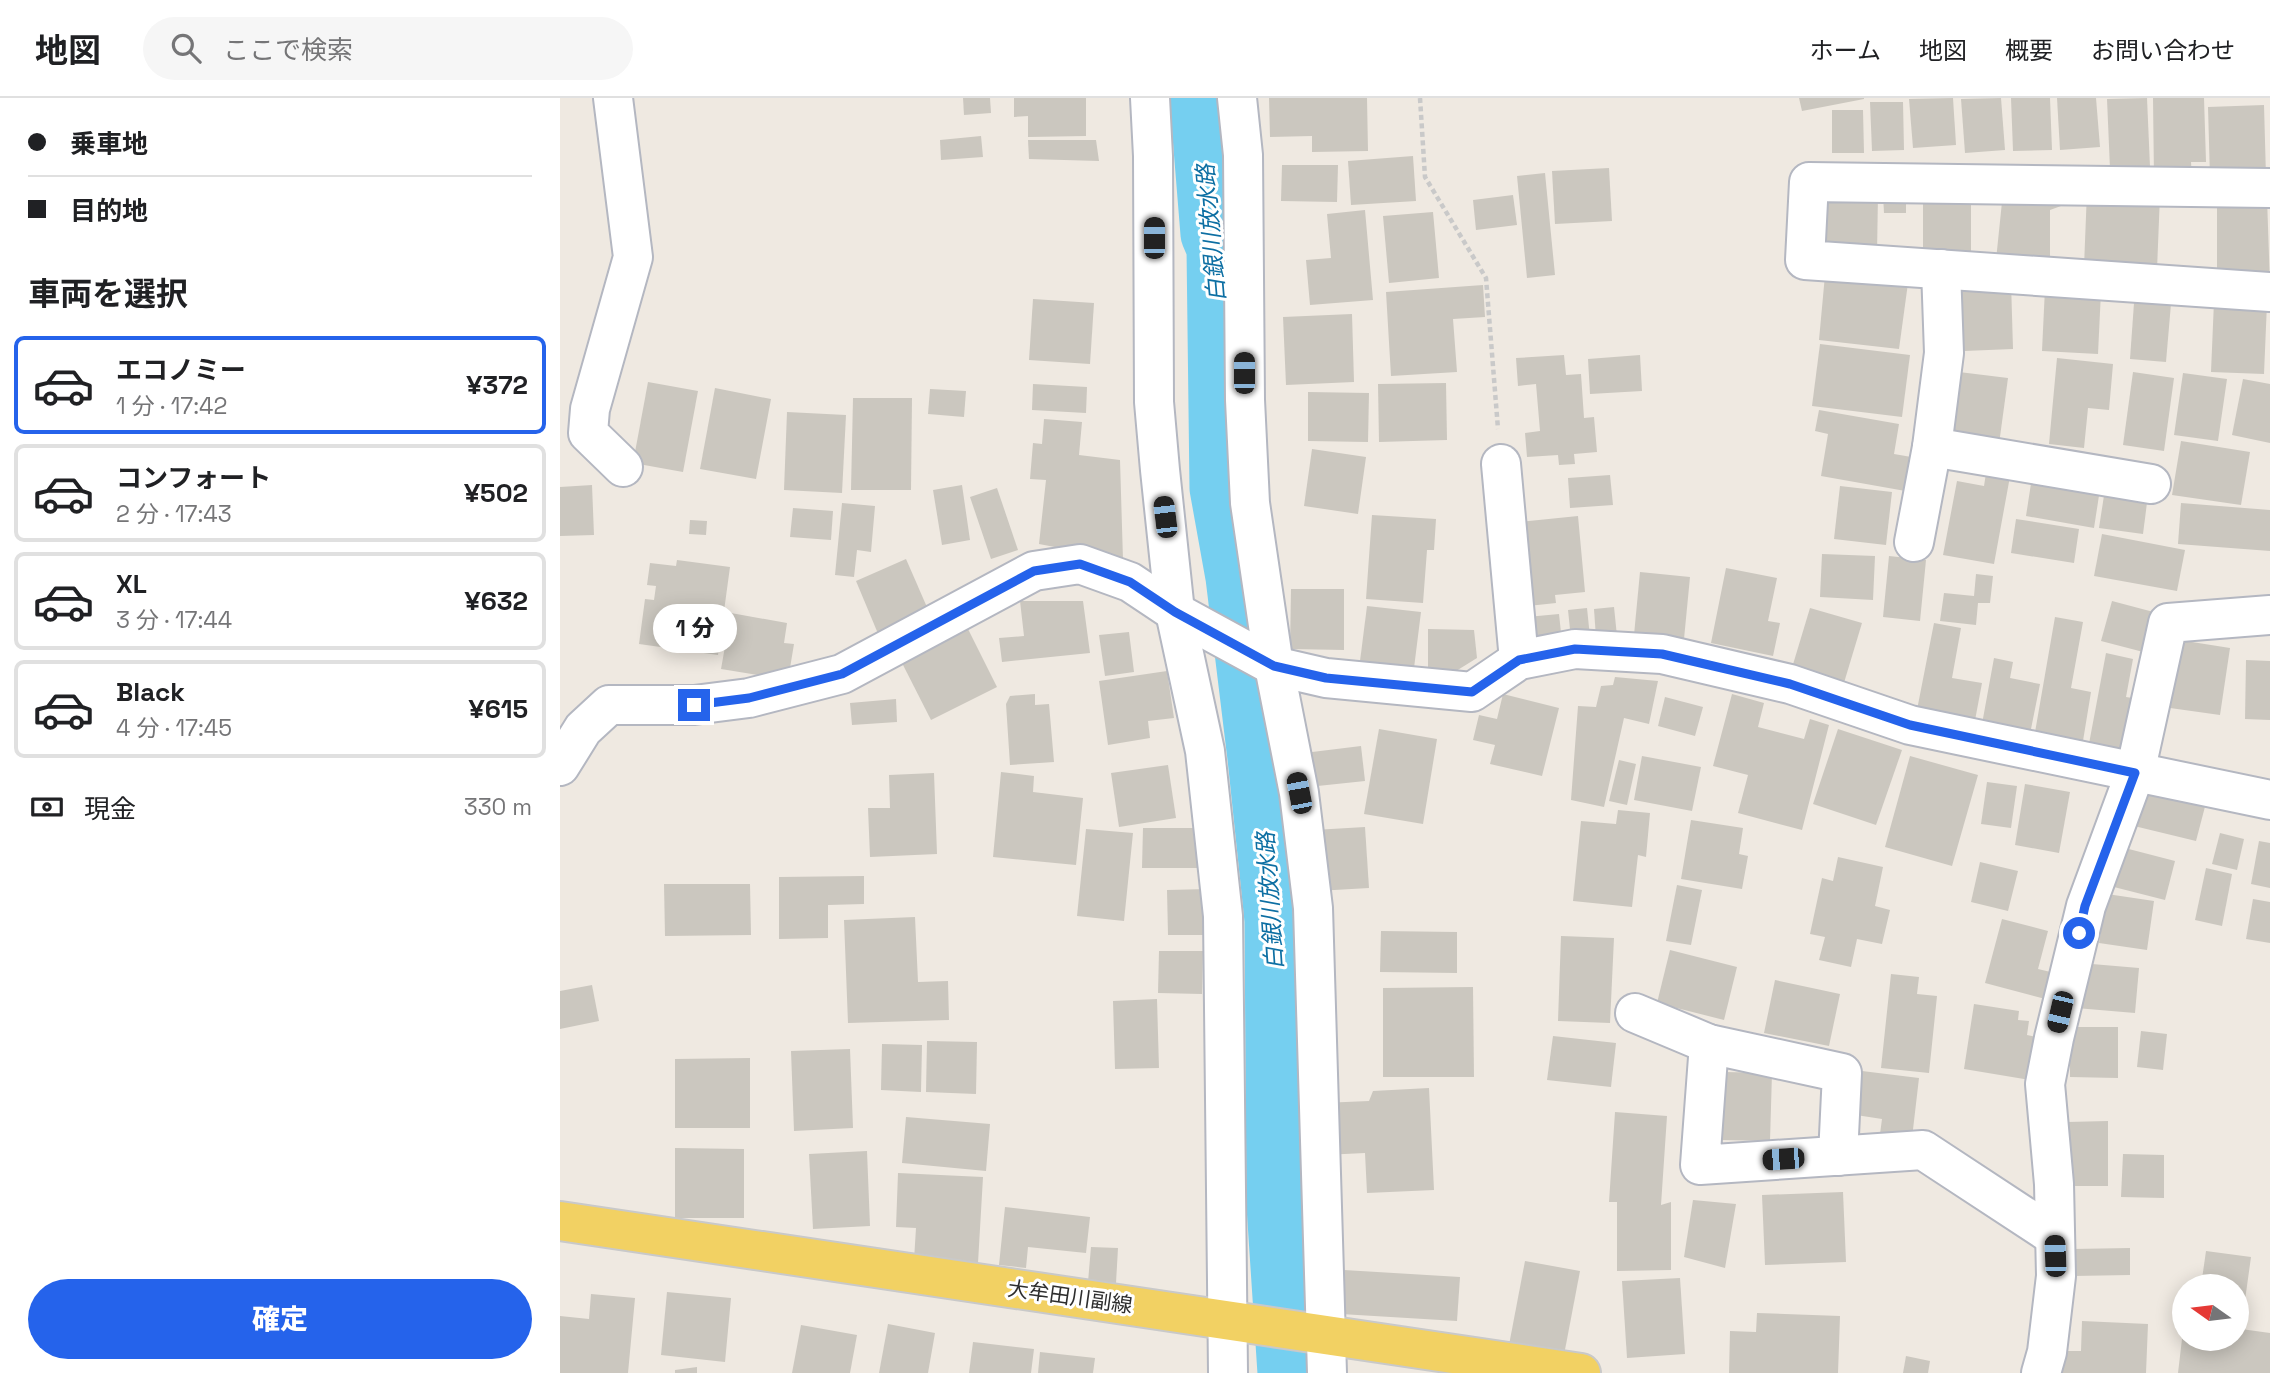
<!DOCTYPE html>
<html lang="ja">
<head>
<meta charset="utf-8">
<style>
  body { margin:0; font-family:"Space Grotesk","Noto Sans JP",sans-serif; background:#f6f6f6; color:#202124; height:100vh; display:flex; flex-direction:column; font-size:26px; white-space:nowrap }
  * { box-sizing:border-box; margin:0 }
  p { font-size:23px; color:#757577 }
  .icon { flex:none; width:38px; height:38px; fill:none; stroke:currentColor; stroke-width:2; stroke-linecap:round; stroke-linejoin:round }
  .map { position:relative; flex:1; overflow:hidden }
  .details { display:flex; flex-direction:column; background:#fff; width:560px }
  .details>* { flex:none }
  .hud { display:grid; align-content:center; height:154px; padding:0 28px; background:#fff }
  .needle { width:46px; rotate:284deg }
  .tools { position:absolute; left:1612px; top:1176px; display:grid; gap:14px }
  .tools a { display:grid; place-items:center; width:77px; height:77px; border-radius:50%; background:#fff; box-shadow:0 4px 18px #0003; font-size:35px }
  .end { position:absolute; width:32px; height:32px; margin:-16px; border:9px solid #2563eb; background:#fff; box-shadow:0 0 0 4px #fff }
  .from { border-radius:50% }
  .bubble { position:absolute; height:49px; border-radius:24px; background:#fff; box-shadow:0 4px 18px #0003; font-size:23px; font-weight:800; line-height:49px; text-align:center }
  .car { position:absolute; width:21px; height:42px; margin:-21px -10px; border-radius:9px; box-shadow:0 0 5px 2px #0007; background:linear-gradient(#222 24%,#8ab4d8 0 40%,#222 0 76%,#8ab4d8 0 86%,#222 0) }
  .hud b { display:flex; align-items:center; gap:24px; height:66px; font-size:26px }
  .hud b+b { border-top:2px solid #e0e0e0 }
  .hud i { width:18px; height:18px; background:#202124 }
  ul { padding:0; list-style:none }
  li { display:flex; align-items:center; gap:21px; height:98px; margin:0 14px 10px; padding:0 14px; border:4px solid #e0e0e0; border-radius:10px }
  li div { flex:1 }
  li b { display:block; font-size:26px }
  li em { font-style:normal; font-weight:800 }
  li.selected { border-color:#2563eb }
  li>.icon { width:63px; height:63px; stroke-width:1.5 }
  h2 { padding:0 28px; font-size:32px; line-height:84px }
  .pay { display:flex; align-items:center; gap:18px; height:77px; padding:0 28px; font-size:26px }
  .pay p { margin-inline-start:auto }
  .cta { display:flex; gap:14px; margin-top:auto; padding:14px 28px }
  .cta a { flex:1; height:80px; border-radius:42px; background:#2563eb; color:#fff; font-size:28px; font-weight:800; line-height:80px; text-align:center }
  header { display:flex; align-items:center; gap:42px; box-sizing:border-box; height:98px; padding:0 35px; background:#fff; border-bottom:2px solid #e0e0e0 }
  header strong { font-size:33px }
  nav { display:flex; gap:38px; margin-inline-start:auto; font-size:24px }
  .search { width:490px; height:63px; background:#f6f6f6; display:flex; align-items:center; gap:18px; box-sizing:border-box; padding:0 24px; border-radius:38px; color:#757577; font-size:26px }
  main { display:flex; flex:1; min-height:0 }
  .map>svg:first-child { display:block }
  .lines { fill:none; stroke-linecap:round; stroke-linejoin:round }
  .river { stroke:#75cff0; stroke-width:61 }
  .building { fill:#cbc7bf }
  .minor-casing { stroke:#b4b7c1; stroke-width:42 }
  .primary-casing { stroke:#c9c9c9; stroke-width:42 }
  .path { stroke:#c9c9c9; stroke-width:4.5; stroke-dasharray:5 3.5; stroke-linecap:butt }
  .minor { stroke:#fff; stroke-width:38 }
  .primary { stroke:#f2d163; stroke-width:38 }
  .route { stroke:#2563eb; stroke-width:9 }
  .labels { text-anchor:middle; stroke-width:6; stroke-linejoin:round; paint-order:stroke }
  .street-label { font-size:21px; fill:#2e2e2e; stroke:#fff }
  .water-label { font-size:23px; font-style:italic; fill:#0d6fa3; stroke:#fff }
</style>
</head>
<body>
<header>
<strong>地図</strong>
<div class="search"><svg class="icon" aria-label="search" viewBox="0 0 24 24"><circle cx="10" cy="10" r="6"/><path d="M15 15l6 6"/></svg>ここで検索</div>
<nav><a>ホーム</a><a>地図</a><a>概要</a><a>お問い合わせ</a></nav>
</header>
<main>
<section class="details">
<div class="hud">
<b><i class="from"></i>乗車地</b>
<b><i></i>目的地</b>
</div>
<h2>車両を選択</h2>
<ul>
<li class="selected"><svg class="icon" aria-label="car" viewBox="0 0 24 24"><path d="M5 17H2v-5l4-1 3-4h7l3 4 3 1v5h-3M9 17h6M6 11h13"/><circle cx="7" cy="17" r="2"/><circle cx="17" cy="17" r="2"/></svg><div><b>エコノミー</b><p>1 分 · 17:42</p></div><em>¥372</em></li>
<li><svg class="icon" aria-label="car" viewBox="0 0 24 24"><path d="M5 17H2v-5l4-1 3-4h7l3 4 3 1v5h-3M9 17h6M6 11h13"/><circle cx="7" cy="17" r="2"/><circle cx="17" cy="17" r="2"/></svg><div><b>コンフォート</b><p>2 分 · 17:43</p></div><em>¥502</em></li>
<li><svg class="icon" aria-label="car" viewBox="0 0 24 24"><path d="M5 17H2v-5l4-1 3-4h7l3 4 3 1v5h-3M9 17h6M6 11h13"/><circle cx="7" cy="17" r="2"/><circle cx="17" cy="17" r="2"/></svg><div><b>XL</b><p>3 分 · 17:44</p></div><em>¥632</em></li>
<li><svg class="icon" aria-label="car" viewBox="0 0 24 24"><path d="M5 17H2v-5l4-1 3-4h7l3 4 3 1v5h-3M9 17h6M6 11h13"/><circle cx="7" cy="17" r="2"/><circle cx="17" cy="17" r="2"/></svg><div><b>Black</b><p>4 分 · 17:45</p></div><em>¥615</em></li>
</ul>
<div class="pay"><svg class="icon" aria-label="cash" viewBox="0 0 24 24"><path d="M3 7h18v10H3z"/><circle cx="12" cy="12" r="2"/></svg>現金<p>330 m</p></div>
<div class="cta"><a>確定</a></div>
</section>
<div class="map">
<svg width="1710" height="1275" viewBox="0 0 1710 1275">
  <rect width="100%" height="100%" fill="#efe9e1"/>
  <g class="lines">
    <!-- river -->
    <polyline class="river" points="640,0 651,136 657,150 660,390 676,479 698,660 715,822 717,1108 728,1275"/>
  </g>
  <!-- building -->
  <g class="building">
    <polygon points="403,0 430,0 431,15 404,17"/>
    <polygon points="454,0 526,0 526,38 468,39 468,18 454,19"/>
    <polygon points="709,0 807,0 808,53 752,54 752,38 710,39"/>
    <polygon points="1239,0 1304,0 1304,1 1242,13"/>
    <polygon points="1393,0 1396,47 1353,50 1349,1"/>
    <polygon points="1441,0 1445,52 1405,55 1401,1"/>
    <polygon points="1451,0 1490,0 1492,52 1453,53"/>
    <polygon points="1497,0 1536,0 1540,49 1500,52"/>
    <polygon points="1587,0 1590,69 1550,71 1547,1"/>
    <polygon points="1593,0 1644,0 1646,64 1631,64 1632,80 1594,81"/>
    <polygon points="1310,4 1343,4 1344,52 1312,53"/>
    <polygon points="1704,7 1706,79 1650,80 1648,9"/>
    <polygon points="1272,12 1303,12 1304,55 1272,55"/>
    <polygon points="421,38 423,59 381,62 380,42"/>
    <polygon points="468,42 536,42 539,63 469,61"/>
    <polygon points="853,58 856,103 791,107 788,63"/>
    <polygon points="722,67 778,67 777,104 721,103"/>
    <polygon points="1049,70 1052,123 995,126 992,73"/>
    <polygon points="985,75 995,177 967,180 957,78"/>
    <polygon points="1500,92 1501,108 1490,112 1490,165 1436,162 1442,104"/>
    <polygon points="1527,93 1600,97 1597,172 1524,169"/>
    <polygon points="1262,95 1318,96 1317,156 1260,154"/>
    <polygon points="1323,96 1346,96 1346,115 1324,115"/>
    <polygon points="953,97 957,127 916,132 913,102"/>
    <rect x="1363" y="98" width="48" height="64"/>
    <polygon points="1657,100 1707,100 1710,187 1657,187"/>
    <polygon points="805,112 813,202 750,207 746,162 771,160 767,116"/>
    <polygon points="873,114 879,180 829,185 823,118"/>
    <polygon points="1265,177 1348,185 1339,251 1259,242"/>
    <polygon points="1451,184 1453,251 1404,253 1401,186"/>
    <polygon points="923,187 925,219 893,221 897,274 831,278 826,194"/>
    <polygon points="1485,190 1541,193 1538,256 1482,253"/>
    <polygon points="1575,191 1612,194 1606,264 1570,261"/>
    <polygon points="473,201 534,205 530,266 469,262"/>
    <polygon points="1654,203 1707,205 1704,276 1651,274"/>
    <polygon points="792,216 794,284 726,287 723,219"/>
    <polygon points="1260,246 1350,257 1342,319 1252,308"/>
    <polygon points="1004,257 1006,277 1021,276 1024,320 1034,319 1037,354 1014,356 1015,366 999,367 998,357 967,359 965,335 980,333 976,286 958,288 956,260"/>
    <polygon points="1080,257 1082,293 1030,296 1028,261"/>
    <polygon points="1497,260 1553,266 1549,312 1528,310 1524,350 1489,346"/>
    <polygon points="1399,274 1448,280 1439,346 1390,340"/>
    <polygon points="1573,274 1614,280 1604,353 1563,347"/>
    <polygon points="1623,275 1667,281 1658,343 1614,337"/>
    <polygon points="1683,281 1710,286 1710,345 1672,337"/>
    <polygon points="88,284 138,293 123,374 73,365"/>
    <polygon points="886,285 887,342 819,344 818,286"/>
    <polygon points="473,286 527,289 526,315 472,312"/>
    <polygon points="155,290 211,301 196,381 140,371"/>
    <polygon points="370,291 406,293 404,319 368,316"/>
    <polygon points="748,294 809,295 808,344 748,343"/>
    <polygon points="293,300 352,300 351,392 291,392"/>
    <polygon points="1259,312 1339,326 1334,356 1357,360 1351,394 1261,378 1268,336 1255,333"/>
    <polygon points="227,314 286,317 282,395 224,392"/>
    <polygon points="484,321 522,324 519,357 560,362 563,462 479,446 486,382 470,381 473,345 482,346"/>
    <polygon points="1621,343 1690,354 1681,407 1612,397"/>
    <polygon points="752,351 806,359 798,416 744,408"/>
    <polygon points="1427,369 1451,373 1434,466 1383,457 1397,383 1424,388"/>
    <polygon points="1050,377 1053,407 1010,410 1008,380"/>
    <polygon points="1472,379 1540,391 1534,430 1466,418"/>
    <polygon points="32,387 34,437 0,438 0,389"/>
    <polygon points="402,387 410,442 382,447 373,392"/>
    <polygon points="1280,388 1332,394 1326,447 1274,441"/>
    <polygon points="437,390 458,452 431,461 410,399"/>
    <polygon points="1545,391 1588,397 1583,436 1539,430"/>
    <polygon points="282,405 315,408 311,454 297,452 294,479 275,477"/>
    <polygon points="1621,405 1710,412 1710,453 1618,446"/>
    <polygon points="233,410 273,413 271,442 230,439"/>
    <polygon points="812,417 876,421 874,452 867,452 863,505 806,501"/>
    <polygon points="1018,418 1025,494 995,497 996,505 968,508 959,424"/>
    <polygon points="1456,421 1519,431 1514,465 1451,455"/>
    <polygon points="130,422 147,423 146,437 129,436"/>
    <polygon points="1542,436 1625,452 1617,493 1534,478"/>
    <polygon points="1262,456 1315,458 1313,502 1260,499"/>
    <polygon points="1329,458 1366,462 1360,523 1323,519"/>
    <polygon points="346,461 370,516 319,538 296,483"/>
    <polygon points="117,462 170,469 158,557 79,546 85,501 94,502 96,488 87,487 90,465 116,468"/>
    <polygon points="1166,470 1217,480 1208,523 1220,525 1213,558 1151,545"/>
    <polygon points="1080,474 1130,479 1124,541 1074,537"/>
    <polygon points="1416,476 1433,478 1430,505 1418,505 1416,527 1380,523 1384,495 1414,498"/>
    <polygon points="731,491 784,491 784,552 730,551"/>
    <polygon points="460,503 523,503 530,555 442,564 439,540 464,538"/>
    <polygon points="1552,503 1601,516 1591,556 1541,543"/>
    <polygon points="807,508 861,514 853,578 799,571"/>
    <polygon points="1054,509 1057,538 1036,540 1034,511"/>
    <polygon points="1027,510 1030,539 1011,541 1008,512"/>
    <polygon points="1250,510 1302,525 1283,588 1231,573"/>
    <polygon points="171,515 227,525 224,545 234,546 228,582 161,571"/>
    <polygon points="999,516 1002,544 970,548 967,519"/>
    <polygon points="1495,519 1523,524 1511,590 1531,594 1522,649 1474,640"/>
    <polygon points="1374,525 1401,530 1392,580 1422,585 1413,633 1355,622"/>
    <polygon points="407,529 437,589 371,622 341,563"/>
    <polygon points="868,531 914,532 917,560 888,578 868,576"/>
    <polygon points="569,534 574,574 545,578 539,537"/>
    <polygon points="1613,541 1670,550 1660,617 1603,609"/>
    <polygon points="1546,555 1573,561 1566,599 1579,601 1568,659 1528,651"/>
    <polygon points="1434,560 1453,564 1450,580 1480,586 1468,646 1420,637"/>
    <polygon points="1686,562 1710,563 1710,622 1685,621"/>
    <polygon points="607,573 614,620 588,623 590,640 548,647 539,583"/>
    <polygon points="1055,579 1098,583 1089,626 1064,620 1044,709 1011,702 1018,608 1036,609 1041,588 1053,587"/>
    <polygon points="475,596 475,607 489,606 494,664 450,667 446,606 450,598"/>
    <polygon points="943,596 999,610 982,678 930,666 935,647 913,642 919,617 937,621"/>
    <polygon points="1172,596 1204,605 1198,629 1244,641 1250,621 1269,627 1242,732 1178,715 1188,677 1153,668"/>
    <polygon points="1105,599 1143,609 1135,638 1098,628"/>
    <polygon points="336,601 337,624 292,627 290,605"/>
    <polygon points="819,631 877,641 863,726 804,716"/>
    <polygon points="1278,631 1342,652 1316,727 1253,706"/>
    <polygon points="801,648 805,683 748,689 744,655"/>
    <polygon points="1082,658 1141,669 1132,713 1074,702"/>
    <polygon points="1350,658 1418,677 1392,768 1325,749"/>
    <polygon points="1059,662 1076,666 1067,707 1049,703"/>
    <polygon points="608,667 616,720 559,729 551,675"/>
    <polygon points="441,674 474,678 473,694 523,700 516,767 433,759"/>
    <polygon points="374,675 377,756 310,759 308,710 330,710 329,677"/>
    <polygon points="1427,684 1457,688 1451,730 1421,726"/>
    <polygon points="1582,684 1647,701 1636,743 1570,727"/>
    <polygon points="1465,686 1510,694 1499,755 1455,747"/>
    <polygon points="1058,712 1090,715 1086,759 1078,757 1072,809 1013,803 1021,723 1056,726"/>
    <polygon points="1131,722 1183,730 1179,756 1188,758 1182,791 1121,781"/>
    <polygon points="805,729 809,790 757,793 754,732"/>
    <polygon points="583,730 640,730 639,770 582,770"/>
    <polygon points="526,731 573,735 564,823 517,818"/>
    <polygon points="1660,735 1684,741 1677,772 1652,766"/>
    <polygon points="1699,743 1710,745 1710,790 1691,786"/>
    <polygon points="1561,749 1615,763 1605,802 1550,788"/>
    <polygon points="1278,759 1323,769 1315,808 1330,812 1322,846 1297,841 1291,869 1259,862 1265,839 1250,836 1262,780 1273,783"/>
    <polygon points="1420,764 1458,773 1448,813 1411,804"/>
    <polygon points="1646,770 1672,776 1662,828 1635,822"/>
    <polygon points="304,778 304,806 268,807 268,840 219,841 219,779"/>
    <polygon points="104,786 190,786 191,837 105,838"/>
    <polygon points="1117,787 1142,792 1131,847 1106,843"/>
    <polygon points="648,791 649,837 608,837 607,792"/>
    <polygon points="1547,796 1594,803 1587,852 1539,845"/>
    <polygon points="1693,801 1710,804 1710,845 1686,841"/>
    <polygon points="355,819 358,884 388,883 389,922 288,925 284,822"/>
    <polygon points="1442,821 1488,833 1478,871 1499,876 1493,903 1425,885"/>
    <polygon points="821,833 897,834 897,875 820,874"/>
    <polygon points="1001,838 1054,840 1050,925 998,923"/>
    <polygon points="1110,852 1177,869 1164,922 1097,905"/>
    <polygon points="599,853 643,853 642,896 598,895"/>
    <polygon points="1520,865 1579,870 1575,915 1516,910"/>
    <polygon points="1331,876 1359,879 1357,896 1377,898 1369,975 1321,970"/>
    <polygon points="1215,882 1280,896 1269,948 1204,935"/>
    <polygon points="32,887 39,923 0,931 0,893"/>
    <polygon points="913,889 914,979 823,979 823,890"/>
    <polygon points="597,901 599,970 555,971 553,903"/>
    <polygon points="1414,906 1459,913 1458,922 1469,923 1467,937 1477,939 1470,982 1404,971"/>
    <polygon points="1510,929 1558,929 1558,980 1510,979"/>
    <polygon points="1581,933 1607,936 1603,972 1577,969"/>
    <polygon points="993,938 1056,945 1051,989 987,982"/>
    <polygon points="367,943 417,944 416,996 366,994"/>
    <polygon points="322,946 362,947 361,994 321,992"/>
    <polygon points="290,951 293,1030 234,1033 231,953"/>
    <polygon points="190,960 190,1030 115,1030 115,961"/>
    <polygon points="1302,973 1359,980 1352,1040 1320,1036 1322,1021 1296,1017"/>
    <polygon points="1164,974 1212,975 1210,1043 1162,1042"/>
    <polygon points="869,990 874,1092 807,1095 805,1055 764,1057 762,1005 809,1003 813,993"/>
    <polygon points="1055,1014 1107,1018 1101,1107 1111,1104 1111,1172 1057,1173 1057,1104 1049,1104"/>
    <polygon points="346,1019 430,1026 426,1073 342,1065"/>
    <polygon points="1548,1023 1548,1088 1507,1088 1507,1024"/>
    <polygon points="115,1050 184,1051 184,1120 115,1120"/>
    <polygon points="307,1053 310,1128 253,1131 249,1056"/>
    <polygon points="1563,1056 1604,1057 1604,1100 1561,1099"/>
    <polygon points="338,1075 423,1079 418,1165 354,1162 356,1130 336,1129"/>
    <polygon points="1283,1094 1286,1164 1205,1167 1202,1097"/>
    <polygon points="1133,1102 1176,1106 1165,1170 1124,1159"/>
    <polygon points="445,1109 530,1119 526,1155 468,1149 466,1170 439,1167"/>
    <polygon points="531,1149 558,1150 556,1185 528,1184"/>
    <polygon points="1570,1150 1570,1177 1513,1178 1512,1151"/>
    <polygon points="1646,1153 1691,1159 1681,1231 1710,1235 1710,1275 1618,1275 1622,1241 1676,1241 1676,1188 1641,1188"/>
    <polygon points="965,1163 1020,1173 1004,1257 949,1247"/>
    <polygon points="784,1172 900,1179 897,1223 781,1216"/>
    <polygon points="1120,1180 1125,1256 1067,1260 1062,1183"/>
    <polygon points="107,1194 171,1200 165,1264 101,1257"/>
    <polygon points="31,1196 75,1200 68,1275 0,1275 0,1218 29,1221"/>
    <polygon points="1197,1215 1280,1218 1278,1275 1169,1275 1170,1233 1196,1234"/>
    <polygon points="1522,1223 1588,1226 1586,1275 1501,1275 1502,1253 1521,1253"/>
    <polygon points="328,1226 375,1235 368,1275 319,1275"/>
    <polygon points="241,1227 297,1237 290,1275 232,1275"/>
    <polygon points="413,1244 474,1251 471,1275 409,1275"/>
    <polygon points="480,1254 535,1260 533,1275 478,1275"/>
    <polygon points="1346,1258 1370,1263 1368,1275 1343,1275"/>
    <polygon points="137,1269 137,1275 115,1275 115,1272"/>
  </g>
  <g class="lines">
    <!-- minor casing -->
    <g class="minor-casing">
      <g id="minor">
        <polyline points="53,0 73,159 30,311 28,335 63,369"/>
        <polyline points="590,0 593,58 594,304 600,372 615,514 645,653 663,818 668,1275"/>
        <polyline points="677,0 683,57 685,302 690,405 714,568 739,695 753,810 767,1275"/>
        <polyline points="1710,90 1249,84 1245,162 1710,194"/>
        <polyline points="1372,349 1591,386"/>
        <polyline points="941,366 959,562"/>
        <polyline points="1354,444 1372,349 1384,255 1381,171"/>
        <polyline points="0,668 23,631 49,607 134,607 189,600 282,576 474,473 520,466 570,484 615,514 714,568 766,580 912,594 959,562 1015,551 1102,556 1230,586 1350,627 1710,702"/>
        <polyline points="1075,915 1149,946 1282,975 1278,1058"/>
        <polyline points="1149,946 1140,1067 1363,1052 1494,1138"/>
        <polyline points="1481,1275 1487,1254 1496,1178 1494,1086 1485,986 1494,940 1526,808 1575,675 1608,525 1710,517"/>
      </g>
    </g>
    <!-- primary casing -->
    <g class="primary-casing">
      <polyline id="primary" points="0,1123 1021,1275"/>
    </g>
    <!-- path -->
    <polyline class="path" points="860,0 865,79 926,180 938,331"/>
    <!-- minor -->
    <use href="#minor" class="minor"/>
    <!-- primary -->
    <use href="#primary" class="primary"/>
  </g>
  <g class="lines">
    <!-- route -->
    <polyline class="route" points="134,607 189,600 282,576 474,473 520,466 570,484 615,514 714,568 766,580 912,594 959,562 1015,551 1102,556 1230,586 1350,627 1575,675 1525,808 1519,835"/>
  </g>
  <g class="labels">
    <!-- street labels -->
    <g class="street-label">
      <text transform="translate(510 1199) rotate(8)" y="7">大牟田川副線</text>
    </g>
    <!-- water labels -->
    <g class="water-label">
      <text transform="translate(651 135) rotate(-95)" y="8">白銀川放水路</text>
      <text transform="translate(710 803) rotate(-94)" y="8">白銀川放水路</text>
    </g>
  </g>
</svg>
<div class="tools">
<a><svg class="needle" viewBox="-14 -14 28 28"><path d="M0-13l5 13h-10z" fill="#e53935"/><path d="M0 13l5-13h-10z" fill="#757577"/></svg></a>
</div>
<i class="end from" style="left:1519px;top:835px"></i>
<i class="end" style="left:134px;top:607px"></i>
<div class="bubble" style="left:93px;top:506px;width:84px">1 分</div>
<i class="car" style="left:594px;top:140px;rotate:0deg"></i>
<i class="car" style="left:684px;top:275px;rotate:0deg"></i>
<i class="car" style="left:605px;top:419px;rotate:353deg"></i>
<i class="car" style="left:739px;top:695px;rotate:349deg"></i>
<i class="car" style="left:1500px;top:914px;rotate:193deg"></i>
<i class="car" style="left:1223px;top:1061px;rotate:266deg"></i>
<i class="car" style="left:1495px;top:1158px;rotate:358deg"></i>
</div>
</main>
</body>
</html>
